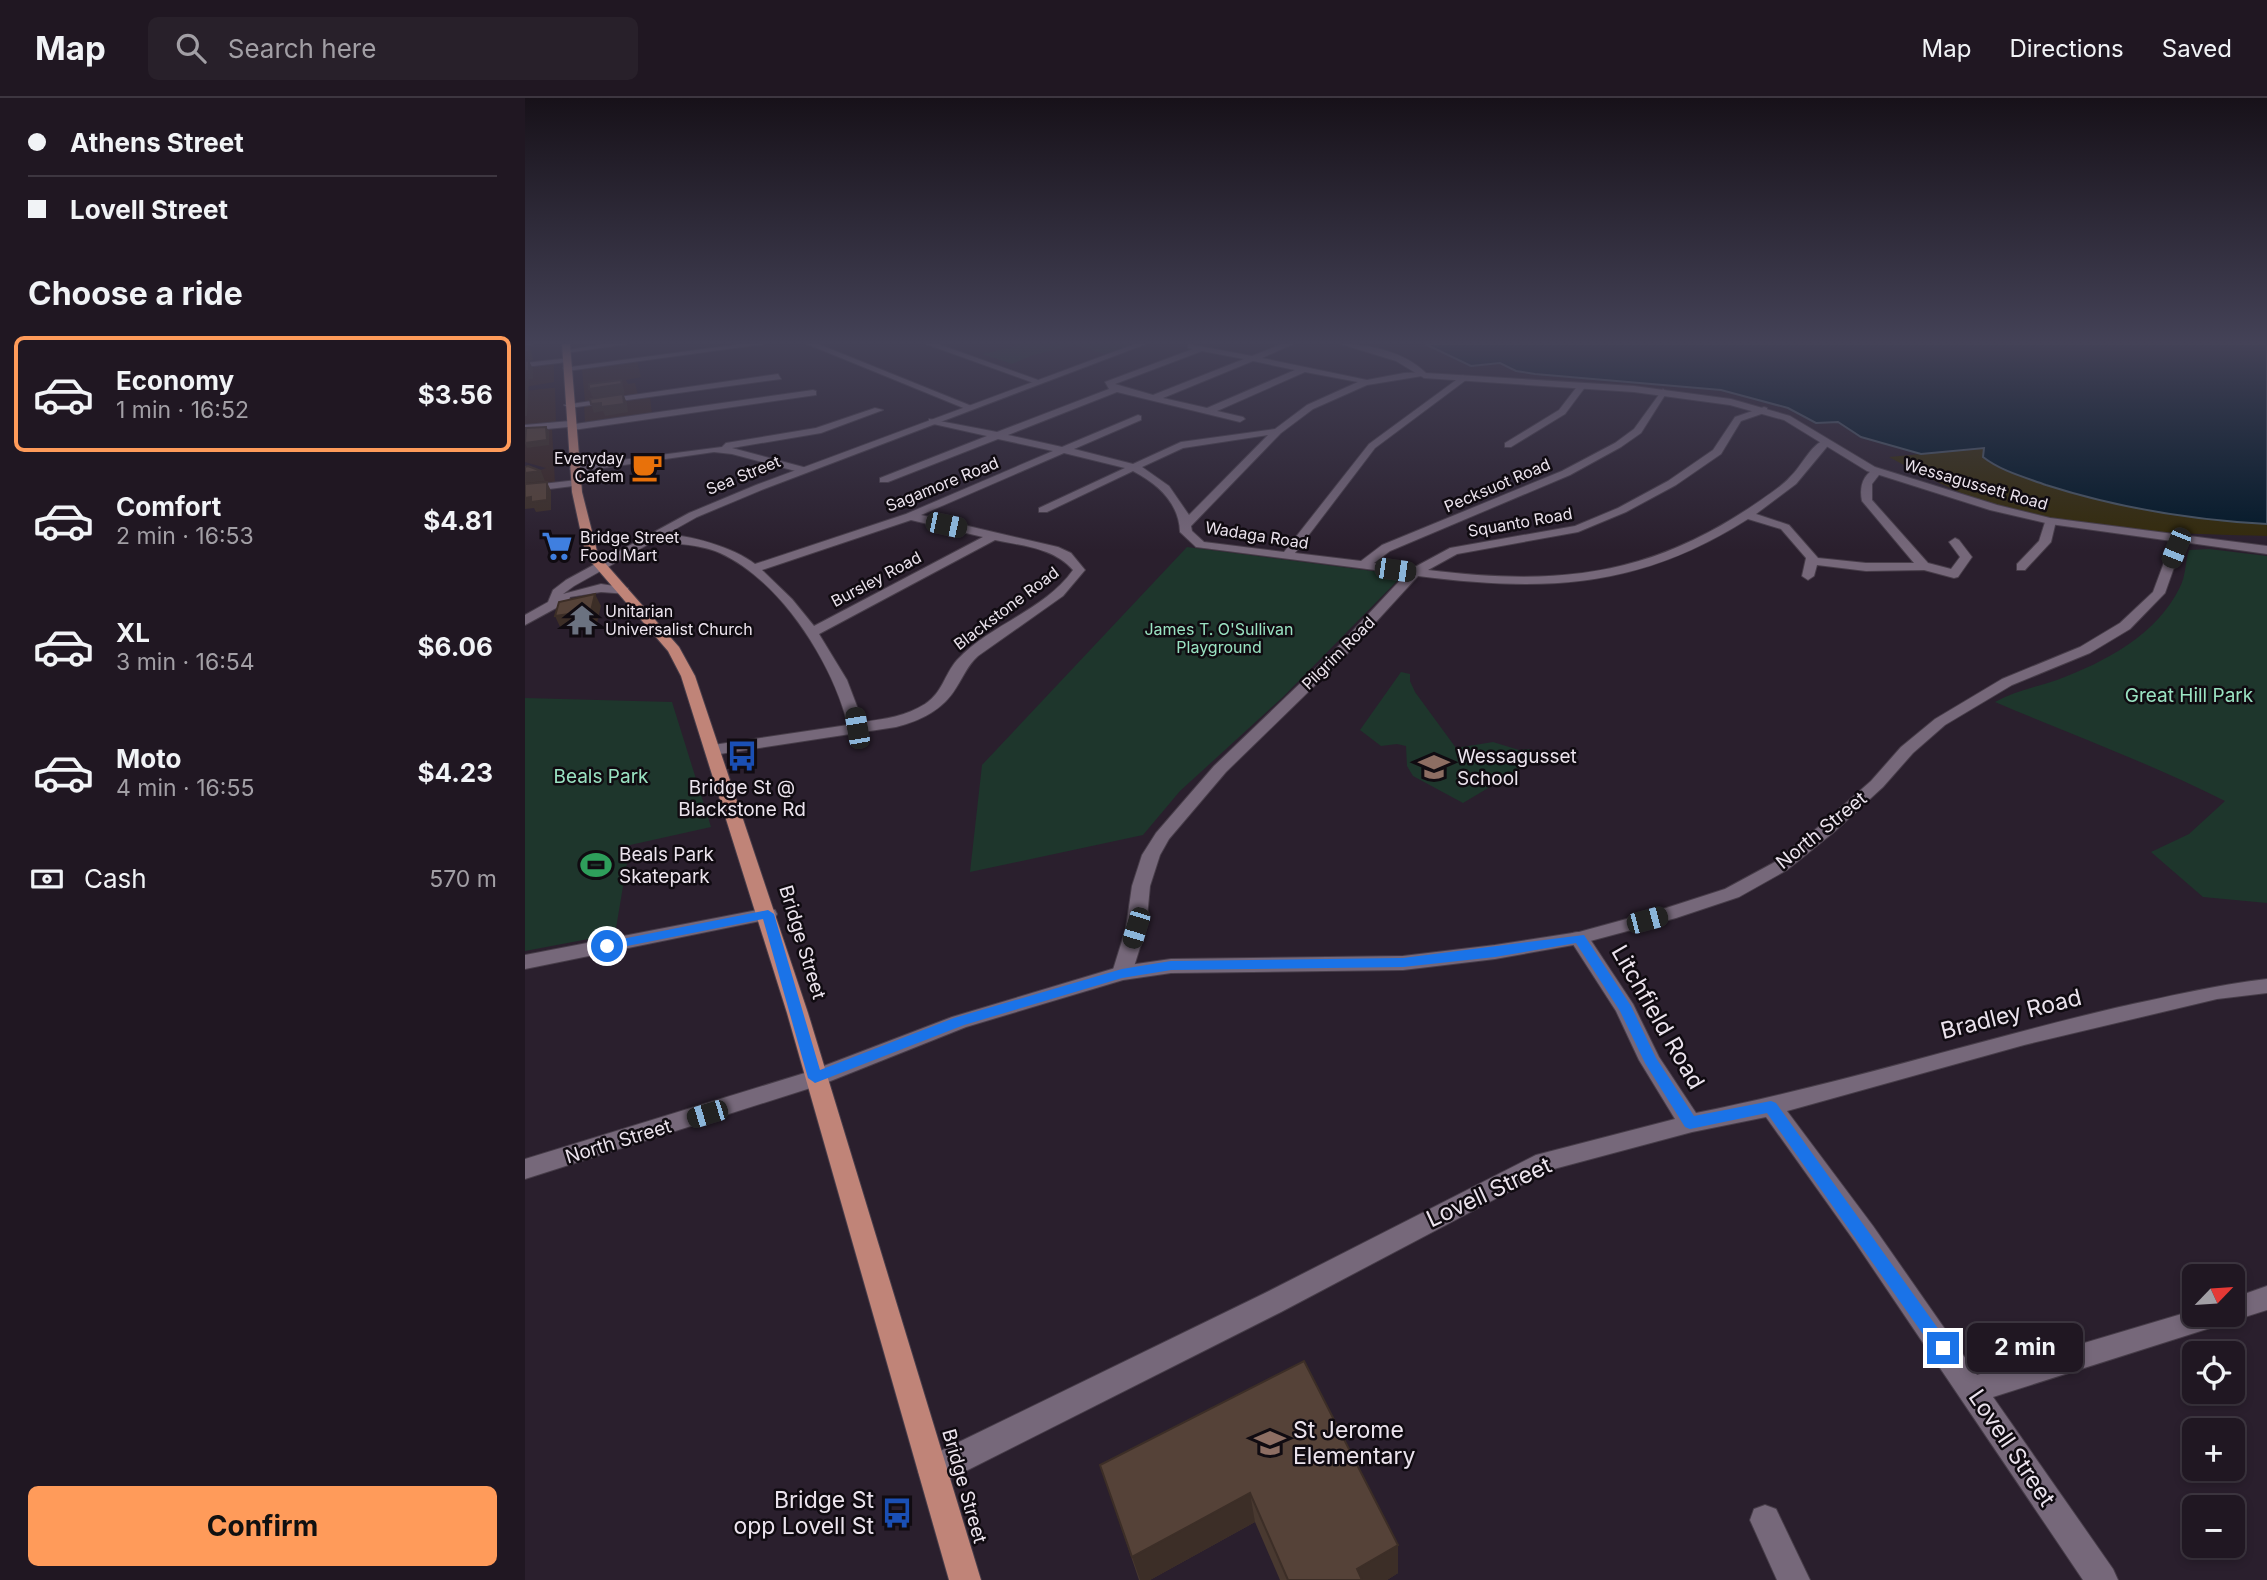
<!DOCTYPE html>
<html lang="en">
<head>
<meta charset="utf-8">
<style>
  body { margin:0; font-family:Inter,sans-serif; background:#28202a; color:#f1f3f6; height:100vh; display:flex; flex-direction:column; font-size:26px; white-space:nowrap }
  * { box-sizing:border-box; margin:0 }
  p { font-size:23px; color:#a29fa5 }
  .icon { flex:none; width:38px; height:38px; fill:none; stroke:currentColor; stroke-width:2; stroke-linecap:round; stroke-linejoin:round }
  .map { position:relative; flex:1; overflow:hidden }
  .panel { display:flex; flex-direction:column; background:#201722; width:525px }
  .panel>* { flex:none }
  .top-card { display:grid; align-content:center; height:154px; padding:0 28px; background:#201722 }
  .needle { width:46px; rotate:65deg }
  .buttons { position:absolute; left:1657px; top:1166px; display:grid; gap:14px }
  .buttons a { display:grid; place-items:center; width:63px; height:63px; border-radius:10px; background:#201722; box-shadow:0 4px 10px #0003,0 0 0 2px #3d3640; font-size:35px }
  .end { position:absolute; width:32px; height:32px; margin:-16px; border:9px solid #1a73e8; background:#fff; box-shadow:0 0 0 4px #fff }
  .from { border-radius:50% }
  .bubble { position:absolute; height:49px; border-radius:10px; background:#201722; box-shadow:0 4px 10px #0003,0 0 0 2px #3d3640; font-size:23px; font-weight:700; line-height:49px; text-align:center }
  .car { position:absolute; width:21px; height:42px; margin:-21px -10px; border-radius:9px; box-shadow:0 0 5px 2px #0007; background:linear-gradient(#222 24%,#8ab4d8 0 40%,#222 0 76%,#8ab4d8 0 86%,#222 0) }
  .top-card b { display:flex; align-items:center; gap:24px; height:66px; font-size:26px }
  .top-card b+b { border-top:2px solid #3d3640 }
  .top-card i { width:18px; height:18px; background:#f1f3f6 }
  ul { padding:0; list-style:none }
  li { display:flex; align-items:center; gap:21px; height:116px; margin:0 14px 10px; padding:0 14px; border:4px solid transparent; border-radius:10px }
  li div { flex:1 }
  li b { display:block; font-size:26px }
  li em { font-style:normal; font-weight:700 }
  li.on { border-color:#ff9b5a }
  li>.icon { width:63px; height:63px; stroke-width:1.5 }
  h2 { padding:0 28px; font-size:32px; line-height:84px }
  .pay { display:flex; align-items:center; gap:18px; height:77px; padding:0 28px; font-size:26px }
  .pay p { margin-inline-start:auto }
  .action { display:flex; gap:14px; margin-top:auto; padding:14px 28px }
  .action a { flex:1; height:80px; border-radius:10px; background:#ff9b5a; color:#111; font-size:28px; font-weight:700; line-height:80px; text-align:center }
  header { display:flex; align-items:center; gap:42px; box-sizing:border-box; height:98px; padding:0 35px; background:#201722; border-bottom:2px solid #3d3640 }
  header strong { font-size:33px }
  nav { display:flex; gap:38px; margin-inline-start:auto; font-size:24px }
  .search { width:490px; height:63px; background:#28202a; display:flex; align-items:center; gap:18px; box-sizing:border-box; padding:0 24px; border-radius:10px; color:#a29fa5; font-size:26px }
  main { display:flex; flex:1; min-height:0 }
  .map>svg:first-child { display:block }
  .commercial { fill:#382522 }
  .green { fill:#1e362c }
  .sand { fill:#332a09 }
  .water { fill:#001727; stroke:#465462; stroke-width:2 }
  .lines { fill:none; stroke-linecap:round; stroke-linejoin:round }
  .street-casing { stroke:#473d49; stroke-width:2 }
  .secondary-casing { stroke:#473d49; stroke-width:2 }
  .primary-casing { stroke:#473d49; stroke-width:2 }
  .street { fill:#76687a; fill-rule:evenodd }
  .secondary { fill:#76687a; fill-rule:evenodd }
  .primary { fill:#c08478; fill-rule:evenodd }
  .wall { fill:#493930 }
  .shaded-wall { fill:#3c2e27 }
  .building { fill:#554238; stroke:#3c2e27; stroke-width:2 }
  .route { fill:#1a73e8 }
  .labels { text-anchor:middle; stroke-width:5; stroke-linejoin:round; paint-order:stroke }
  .far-poi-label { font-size:16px; fill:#ebe3ed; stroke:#100b11; text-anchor:start }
  .far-street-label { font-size:16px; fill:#ebe3ed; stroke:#100b11 }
  .far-park-label { font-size:16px; fill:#9ae3c2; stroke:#100b11 }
  .park-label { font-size:19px; fill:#9ae3c2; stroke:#100b11 }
  .poi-label { font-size:19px; fill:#ebe3ed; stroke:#100b11; text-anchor:start }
  .street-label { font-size:19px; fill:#ebe3ed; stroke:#100b11 }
  .near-street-label { font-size:23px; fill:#ebe3ed; stroke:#100b11 }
  .near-poi-label { font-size:23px; fill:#ebe3ed; stroke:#100b11; text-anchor:start }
</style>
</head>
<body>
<header>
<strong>Map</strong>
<div class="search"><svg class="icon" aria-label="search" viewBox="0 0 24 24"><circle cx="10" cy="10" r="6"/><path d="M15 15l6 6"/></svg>Search here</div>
<nav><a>Map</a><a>Directions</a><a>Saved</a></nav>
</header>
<main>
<section class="panel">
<div class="top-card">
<b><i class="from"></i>Athens Street</b>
<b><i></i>Lovell Street</b>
</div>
<h2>Choose a ride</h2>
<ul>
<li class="on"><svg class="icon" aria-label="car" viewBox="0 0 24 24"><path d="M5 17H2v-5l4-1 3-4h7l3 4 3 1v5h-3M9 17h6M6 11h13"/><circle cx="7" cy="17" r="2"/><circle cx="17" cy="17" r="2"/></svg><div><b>Economy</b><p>1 min · 16:52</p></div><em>$3.56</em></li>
<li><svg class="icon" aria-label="car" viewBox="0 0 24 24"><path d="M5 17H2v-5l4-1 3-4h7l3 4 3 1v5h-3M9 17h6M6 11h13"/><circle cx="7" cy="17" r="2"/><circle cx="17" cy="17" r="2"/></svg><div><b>Comfort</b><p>2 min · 16:53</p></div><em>$4.81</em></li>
<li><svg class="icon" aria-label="car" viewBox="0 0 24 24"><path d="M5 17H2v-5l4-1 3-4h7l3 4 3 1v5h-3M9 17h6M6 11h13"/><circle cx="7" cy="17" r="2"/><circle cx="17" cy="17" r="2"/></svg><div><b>XL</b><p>3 min · 16:54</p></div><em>$6.06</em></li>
<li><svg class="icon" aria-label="car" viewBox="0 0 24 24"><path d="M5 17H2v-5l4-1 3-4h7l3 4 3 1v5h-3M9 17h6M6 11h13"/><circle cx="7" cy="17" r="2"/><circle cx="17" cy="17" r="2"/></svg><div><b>Moto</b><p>4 min · 16:55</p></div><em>$4.23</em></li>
</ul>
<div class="pay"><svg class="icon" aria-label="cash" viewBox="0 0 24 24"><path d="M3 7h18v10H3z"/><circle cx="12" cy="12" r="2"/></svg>Cash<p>570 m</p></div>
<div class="action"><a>Confirm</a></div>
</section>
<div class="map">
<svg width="1742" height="1482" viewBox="0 0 1742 1482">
  <rect width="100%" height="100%" fill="#2a1f2d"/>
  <!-- commercial -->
  <g class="commercial">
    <polygon points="112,263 116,279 101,282 103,286 110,285 113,297 60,304 57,271"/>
    <polygon points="29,265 29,284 0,289 0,268"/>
    <polygon points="26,290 30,290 31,325 0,329 0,293"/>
    <polygon points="125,297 127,316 60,325 59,307"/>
    <polygon points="27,331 30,385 0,388 0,378 21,370 0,364 0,332"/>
  </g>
  <!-- green -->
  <g class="green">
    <polygon points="490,246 609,246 580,256 550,247 508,257 487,266 457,256 492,248"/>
    <polygon points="662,449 870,476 874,481 758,599 655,693 618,737 445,774 457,667"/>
    <path d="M1684,451L1742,458V805L1678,799L1626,754L1664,736L1700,703C1625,665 1547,637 1470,604C1490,593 1511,589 1532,582C1580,564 1632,537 1655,489C1661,478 1660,464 1664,452Z"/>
    <polygon points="876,574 885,576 885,583 890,594 931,650 968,644 994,652 1005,651 1012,661 938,705 888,678 882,668 881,648 872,646 856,648 835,632"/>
    <polygon points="0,600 147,604 186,729 105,747 90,836 0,853"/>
  </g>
  <!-- sand -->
  <path class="sand" d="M1460,350L1488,376L1542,394L1647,417L1742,426V438C1654,436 1561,434 1476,409C1436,398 1400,378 1364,359Z"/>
  <!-- water -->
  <path class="water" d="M900,246H1742V426C1667,422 1593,410 1521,387C1499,379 1476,373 1458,359L1459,350L1396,356L1336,339L1313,324L1291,325L1263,310L1196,292L1010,276L991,273L975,265L946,268Z"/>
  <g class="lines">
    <!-- street casing -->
    <g class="street-casing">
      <g id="street">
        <polygon points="0,246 7,246 3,248"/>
        <polygon points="79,246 102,246 41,255 37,253"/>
        <polygon points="216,246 239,246 42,273 38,270"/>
        <polygon points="282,246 293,246 449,309 441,311"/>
        <polygon points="401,246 413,246 516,283 509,285"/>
        <path d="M663,246L727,258L757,246H768L737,260L842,282L879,275L899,274L903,277L842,287L788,311L756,335L666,428L667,433L679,444L759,454L844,346L938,277L941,282L850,350L770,455L836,463L857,447L1037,373L1090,345L1109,331L1138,291L1142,294L1116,335L1096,349L1045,377L865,453L849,465L888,470L925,450L1050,428L1093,410L1143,383L1188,352L1210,319L1239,309L1242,310V314L1216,323L1196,356L1151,387L1101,414L1053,434L932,456L903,472C1033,488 1126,479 1236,402C1246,395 1257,388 1265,379C1277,368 1285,347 1301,341L1306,344L1271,386L1231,416L1264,427L1293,460L1341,465H1389L1337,403C1334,389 1338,375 1352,370L1357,373L1347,386V402L1403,465L1426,471L1435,459L1424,444L1430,440L1434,442L1447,459L1433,479L1429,480L1399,472L1341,473L1292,467L1289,478L1283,482L1277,478L1281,460L1256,431L1223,421C1113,491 1020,494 893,478L818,560L701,674L644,741L635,757L625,788L621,830L607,875L604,880H590L587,875L601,830L607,788L617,757L631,735L689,668L808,554L881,476L671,449L655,434C654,405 633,386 608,373L522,414H514V410L600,370L539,355L396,417L533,449L546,455L560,472L538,498L453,558C442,568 439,578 431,590C418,612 395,623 371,629L188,657L182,655L180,652L182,649L188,647L323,627C307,564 256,483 195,455C173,445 146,447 122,441V437C151,432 207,448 230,466L381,416L528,353L473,341L363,384H355V380L462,338L404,325V321L472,334L584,291L580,284L668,251L663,250ZM677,253L719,261L628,297L590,286ZM728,263L770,272L682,310L638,300ZM780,274L833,284L782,307L750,331L656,344L608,366L549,351L616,322V318L613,317L537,349L483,337L592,294L715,324L720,321L718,319L692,313ZM743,337L664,417L644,388L617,369L658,350ZM386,422L458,439L289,528L267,501L237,472ZM470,442C498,448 529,450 548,472C519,513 465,526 432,562C419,577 418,594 400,606C381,618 360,621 338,624L322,582L294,536Z"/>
        <polygon points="45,260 42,264 0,269 0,265"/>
        <polygon points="253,276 256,281 44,310 39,307"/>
        <polygon points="1054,286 1061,288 1040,316 986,349 980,349 980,345 1034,312"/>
        <polygon points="288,292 291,293 291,297 48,332 43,329 0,333 0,327 45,323 50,326"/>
        <polygon points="350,310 358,312 296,335 207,350 282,370 282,374 278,375 207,356 189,354 50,374 45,371 50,368 197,349 201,345 291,330"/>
        <polygon points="52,382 56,383 56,387 0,394 0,388"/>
        <polygon points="1521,421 1531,423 1526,444 1500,472 1492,472 1492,466 1514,443"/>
        <polygon points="243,810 250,812 252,816 250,820 0,871 0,857"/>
        <path d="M1054,834L1061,835L1108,906L1134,959L1171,1015C1312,987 1450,943 1590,910C1641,899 1690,887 1742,881V895L1692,901L1499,947L1262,1013L1348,1128L1452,1277L1670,1212V1216H1708V1200L1742,1188V1212L1468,1299L1588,1471L1593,1482H1558L1330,1144L1241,1019L1167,1034L1025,1072L756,1214L419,1384L408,1388L397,1384L393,1373L397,1362L738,1196L1011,1057L1150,1021L1114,962L1091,913L1044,840L1047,835Z"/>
        <polygon points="1240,1407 1251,1411 1285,1482 1252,1482 1225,1422 1229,1411"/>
      </g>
    </g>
    <!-- secondary casing -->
    <g class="secondary-casing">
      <g id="secondary">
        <polygon points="610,246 621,246 239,391 172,419 49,488 38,496 76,486 103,490 103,496 76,494 45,499 44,503 0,527 0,517 23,504 28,492 41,482 164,415 231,387"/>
        <path d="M816,246C844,246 880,254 901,275L1109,288L1206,301L1265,318L1350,369L1472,407L1525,420L1742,448V456L1658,444L1640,495L1605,531L1565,555L1487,587L1420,627L1388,655L1358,689L1309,734L1262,772L1214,799L1151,820L1054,846L970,861L878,872L646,875L598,882L441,929L298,986L0,1081V1061L283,974L427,919L597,868L646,861L878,858L970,847L1054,834L1138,811L1200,791L1250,764L1297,726L1346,683L1376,649L1410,621L1477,581L1555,549L1595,525L1628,494L1647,443L1525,426L1465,412L1342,373L1259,322L1205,307L1109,294L899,280L871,263Z"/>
      </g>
    </g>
    <!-- primary casing -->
    <g class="primary-casing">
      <polygon id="primary" points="37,246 45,246 57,394 73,457 154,549 170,578 283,915 456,1482 424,1482 262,915 156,578 143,553 61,458 47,394"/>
    </g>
    <!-- street -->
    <use href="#street" class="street"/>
    <!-- secondary -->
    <use href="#secondary" class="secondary"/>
    <!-- primary -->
    <use href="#primary" class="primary"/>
  </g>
  <!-- wall -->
  <polygon class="wall" points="779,1263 873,1475 862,1482 755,1482 730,1424 625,1482 614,1482 575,1367"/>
  <!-- shaded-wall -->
  <g class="shaded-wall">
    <polygon points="4,248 7,256 8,262 0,263 0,254"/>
    <polygon points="4,263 8,271 8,281 4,281 2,318 0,318 0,273"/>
    <polygon points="96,282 100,295 68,300 64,291"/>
    <polygon points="98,296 102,305 103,314 80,318 78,313 69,315 66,306 76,305"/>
    <polygon points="21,329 24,333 24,347 2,350 0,345"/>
    <polygon points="16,373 20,383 0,385 0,375"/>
    <polygon points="22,384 26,393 26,412 11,414 9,410 0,411 0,400"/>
    <polygon points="70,496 76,508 72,525 36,531 30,518"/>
    <polygon points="725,1395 730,1424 625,1482 615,1482 607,1459"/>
    <polygon points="873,1447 873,1475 862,1482 832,1482 832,1471"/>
  </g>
  <!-- building -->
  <g class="building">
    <polygon points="4,248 4,254 0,254 0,249"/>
    <polygon points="0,262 4,263 4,273 0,273 0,275"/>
    <polygon points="96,282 97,286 64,291 64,286"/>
    <polygon points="98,296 99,306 76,309 76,305 66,306 65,301"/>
    <polygon points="21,329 22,342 0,345 1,330"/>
    <polygon points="3,368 16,373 0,375 0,369"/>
    <polygon points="22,384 22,402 6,404 6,399 0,400 0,386"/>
    <polygon points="70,496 66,513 30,518 34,504"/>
    <polygon points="779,1263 873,1447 832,1471 837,1482 763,1482 725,1395 607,1459 575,1367"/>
  </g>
  <!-- sky -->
  <linearGradient id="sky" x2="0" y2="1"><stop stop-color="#171119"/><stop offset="0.54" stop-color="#444257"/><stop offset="1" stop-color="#444257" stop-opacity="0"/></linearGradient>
  <rect width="1742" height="453" fill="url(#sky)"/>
  <!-- route -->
  <polygon class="route" points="243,812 249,816 295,972 429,920 597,871 646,863 878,860 1059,837 1106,908 1131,960 1169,1018 1246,1003 1251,1005 1427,1250 1425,1256 1418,1259 1412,1256 1242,1015 1165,1031 1160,1029 1120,965 1095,913 1051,845 970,859 878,869 646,872 597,880 439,927 290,985 283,980 238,821 82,852 76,848 82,844"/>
  <!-- icons -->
  <defs>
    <g id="cafe-bare" transform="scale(2.415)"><path d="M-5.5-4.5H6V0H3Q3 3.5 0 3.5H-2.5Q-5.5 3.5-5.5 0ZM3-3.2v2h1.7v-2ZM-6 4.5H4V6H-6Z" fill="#e8710a" stroke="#100b11" stroke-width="2.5" paint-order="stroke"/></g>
    <g id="supermarket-bare" transform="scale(2.415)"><path d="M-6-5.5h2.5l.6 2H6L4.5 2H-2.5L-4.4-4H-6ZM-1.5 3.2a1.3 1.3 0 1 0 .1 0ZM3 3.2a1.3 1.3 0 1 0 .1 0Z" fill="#3f7fe0" stroke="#100b11" stroke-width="2.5" paint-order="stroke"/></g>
    <g id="temple-bare" transform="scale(2.415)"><path d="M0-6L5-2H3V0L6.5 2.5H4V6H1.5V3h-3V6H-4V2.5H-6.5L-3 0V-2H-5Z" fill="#6b7280" stroke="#100b11" stroke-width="2.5" paint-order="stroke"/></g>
    <g id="bus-bare" transform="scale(2.415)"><path d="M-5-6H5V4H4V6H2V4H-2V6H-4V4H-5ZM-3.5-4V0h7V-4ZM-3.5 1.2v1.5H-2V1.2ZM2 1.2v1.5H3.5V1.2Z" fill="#1a4fb4" stroke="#100b11" stroke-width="2.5" paint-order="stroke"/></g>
    <g id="school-bare" transform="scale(2.415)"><path d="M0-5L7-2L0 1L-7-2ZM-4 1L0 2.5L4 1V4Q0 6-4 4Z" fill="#8d6e63" stroke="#100b11" stroke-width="2.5" paint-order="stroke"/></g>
    <g id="stadium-bare" transform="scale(2.415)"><path d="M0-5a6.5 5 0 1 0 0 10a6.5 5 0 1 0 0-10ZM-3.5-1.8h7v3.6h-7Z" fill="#2e9e5b" stroke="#100b11" stroke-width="2.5" paint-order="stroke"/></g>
  </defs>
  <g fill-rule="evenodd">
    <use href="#cafe-bare" x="122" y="369"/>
    <use href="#supermarket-bare" x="32" y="448"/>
    <use href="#temple-bare" x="57" y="522"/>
    <use href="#bus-bare" x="217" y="658"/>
    <use href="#school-bare" x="909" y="669"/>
    <use href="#stadium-bare" x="71" y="767"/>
    <use href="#school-bare" x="745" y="1345"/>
    <use href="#bus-bare" x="372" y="1415"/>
  </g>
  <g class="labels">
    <!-- far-poi labels -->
    <g class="far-poi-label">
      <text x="99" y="366" text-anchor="end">Everyday<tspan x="99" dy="18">Cafem</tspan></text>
      <text x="55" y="445">Bridge Street<tspan x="55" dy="18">Food Mart</tspan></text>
      <text x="80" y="519">Unitarian<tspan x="80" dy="18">Universalist Church</tspan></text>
    </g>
    <!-- far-street labels -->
    <g class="far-street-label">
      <text transform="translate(218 377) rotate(-22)" y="6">Sea Street</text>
      <text transform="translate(417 386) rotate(-22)" y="6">Sagamore Road</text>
      <text transform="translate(1451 386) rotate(16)" y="6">Wessagussett Road</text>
      <text transform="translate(972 387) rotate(-23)" y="6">Pecksuot Road</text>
      <text transform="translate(995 424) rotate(-10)" y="6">Squanto Road</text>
      <text transform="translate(732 437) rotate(9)" y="6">Wadaga Road</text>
      <text transform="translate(351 481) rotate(-28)" y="6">Bursley Road</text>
      <text transform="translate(481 510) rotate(-37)" y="6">Blackstone Road</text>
      <text transform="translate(813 555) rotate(-45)" y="6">Pilgrim Road</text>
    </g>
    <!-- far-park labels -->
    <g class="far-park-label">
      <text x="694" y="537">James T. O'Sullivan<tspan x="694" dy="18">Playground</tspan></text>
    </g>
    <!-- park labels -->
    <g class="park-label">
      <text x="1664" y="604">Great Hill Park</text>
      <text x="76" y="685">Beals Park</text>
    </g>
    <!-- poi labels -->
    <g class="poi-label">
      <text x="932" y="665">Wessagusset<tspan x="932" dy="22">School</tspan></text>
      <text x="217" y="696" text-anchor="middle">Bridge St @<tspan x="217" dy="22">Blackstone Rd</tspan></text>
      <text x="94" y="763">Beals Park<tspan x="94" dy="22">Skatepark</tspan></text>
    </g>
    <!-- street labels -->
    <g class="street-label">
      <text transform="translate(1296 732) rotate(-39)" y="7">North Street</text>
      <text transform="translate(278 844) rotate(73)" y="7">Bridge Street</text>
      <text transform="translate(93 1043) rotate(-17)" y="7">North Street</text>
      <text transform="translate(440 1388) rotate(74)" y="7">Bridge Street</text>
    </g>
    <!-- near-street labels -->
    <g class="near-street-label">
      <text transform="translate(1486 916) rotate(-14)" y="8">Bradley Road</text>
      <text transform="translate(1133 919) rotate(60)" y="8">Litchfield Road</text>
      <text transform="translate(964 1094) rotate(-25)" y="8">Lovell Street</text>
      <text transform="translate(1487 1350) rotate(56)" y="8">Lovell Street</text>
    </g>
    <!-- near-poi labels -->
    <g class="near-poi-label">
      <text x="768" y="1340">St Jerome<tspan x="768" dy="26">Elementary</tspan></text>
      <text x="349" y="1410" text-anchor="end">Bridge St<tspan x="349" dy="26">opp Lovell St</tspan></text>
    </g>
  </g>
</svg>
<div class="buttons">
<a><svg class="needle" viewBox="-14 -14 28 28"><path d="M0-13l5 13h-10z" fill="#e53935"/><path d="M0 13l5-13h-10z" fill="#a29fa5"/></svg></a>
<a><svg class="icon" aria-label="locate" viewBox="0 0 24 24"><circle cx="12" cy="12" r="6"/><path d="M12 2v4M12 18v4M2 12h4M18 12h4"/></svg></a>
<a>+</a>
<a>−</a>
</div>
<i class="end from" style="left:82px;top:848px"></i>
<i class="end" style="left:1418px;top:1250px"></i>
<div class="bubble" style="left:1442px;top:1225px;width:116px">2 min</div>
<i class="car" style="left:421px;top:427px;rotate:102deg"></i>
<i class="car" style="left:1651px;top:450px;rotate:202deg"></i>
<i class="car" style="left:870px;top:472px;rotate:98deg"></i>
<i class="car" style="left:332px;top:630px;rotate:350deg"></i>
<i class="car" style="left:1122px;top:822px;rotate:75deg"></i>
<i class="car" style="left:611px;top:830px;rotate:197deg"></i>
<i class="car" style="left:182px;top:1016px;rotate:253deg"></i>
</div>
</main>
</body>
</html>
